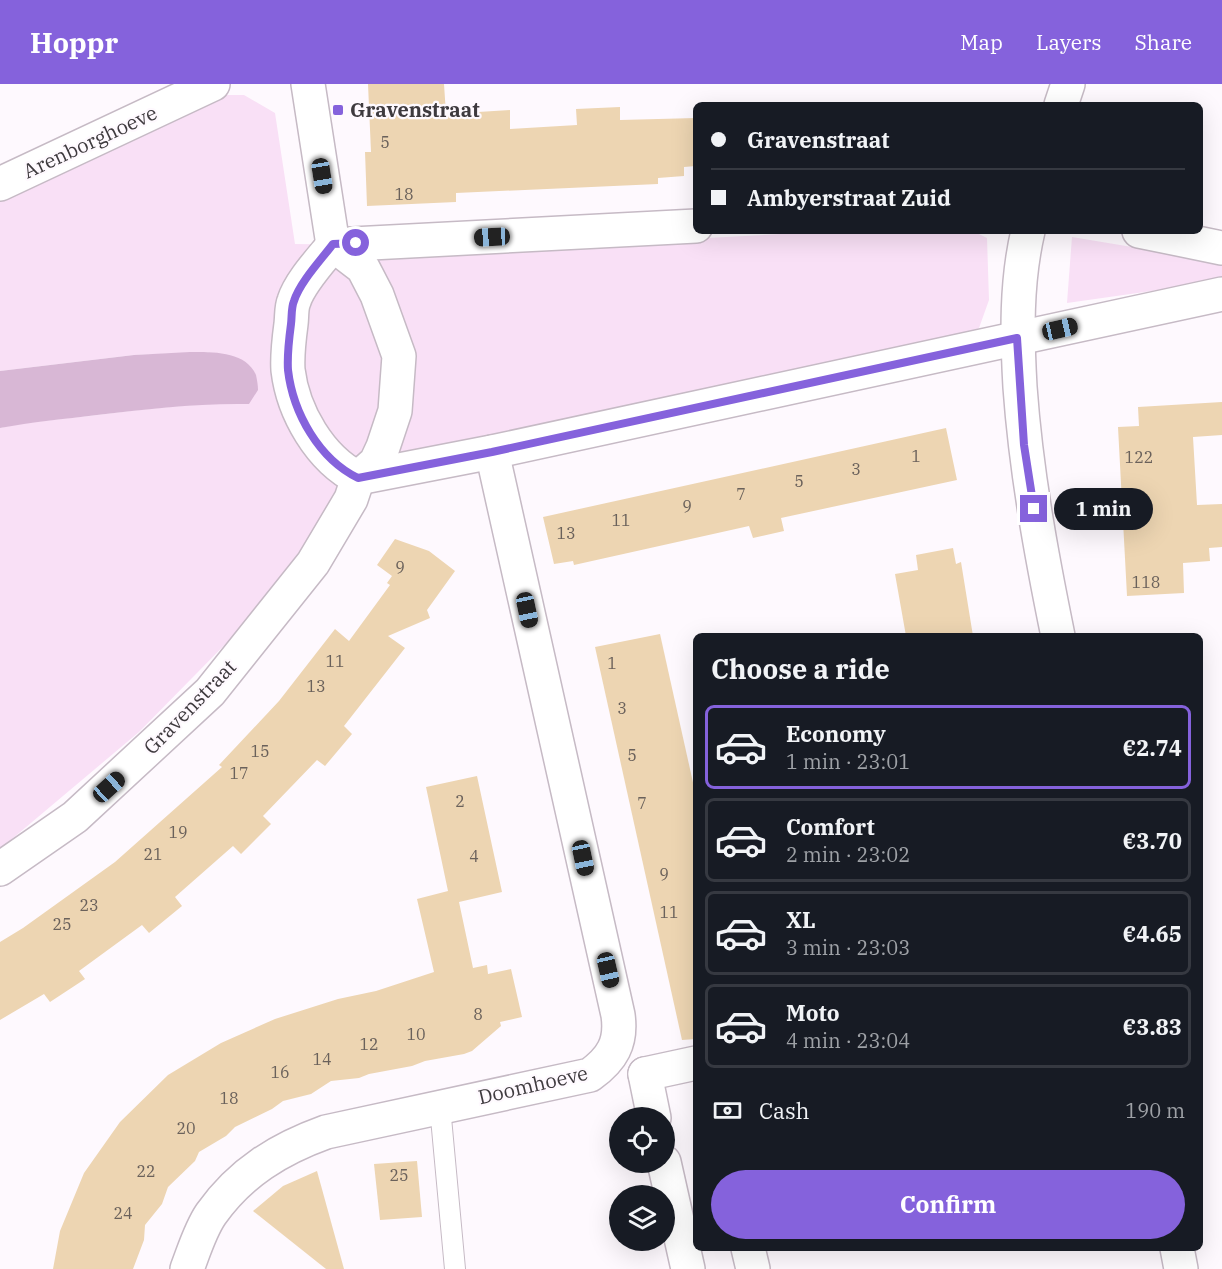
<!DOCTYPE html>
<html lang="en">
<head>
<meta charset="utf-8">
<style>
  body { margin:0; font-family:"IBM Plex Serif",serif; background:#242831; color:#f1f3f6; height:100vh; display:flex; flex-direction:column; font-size:22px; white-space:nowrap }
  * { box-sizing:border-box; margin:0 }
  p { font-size:20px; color:#9ea1a6 }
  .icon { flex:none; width:33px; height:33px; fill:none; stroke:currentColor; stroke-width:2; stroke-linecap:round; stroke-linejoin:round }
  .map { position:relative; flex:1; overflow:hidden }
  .details { position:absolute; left:693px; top:549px; width:510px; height:618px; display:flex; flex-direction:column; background:#171b24; border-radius:9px; box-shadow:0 6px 24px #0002 }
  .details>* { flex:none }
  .guide { position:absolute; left:693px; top:18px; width:510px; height:132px; border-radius:9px; box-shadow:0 6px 24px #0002; display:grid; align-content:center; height:132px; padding:0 18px; background:#171b24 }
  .controls { position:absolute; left:609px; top:1023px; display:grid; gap:12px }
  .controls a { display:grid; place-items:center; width:66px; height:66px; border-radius:50%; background:#171b24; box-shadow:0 6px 24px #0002; font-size:30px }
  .end { position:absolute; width:27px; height:27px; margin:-14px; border:8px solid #8562dc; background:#fff; box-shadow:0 0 0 3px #fff }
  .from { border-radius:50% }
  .bubble { position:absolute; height:42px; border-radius:21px; background:#171b24; box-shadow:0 6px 24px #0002; font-size:20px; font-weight:700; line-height:42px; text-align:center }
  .car { position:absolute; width:18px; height:36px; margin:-18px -9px; border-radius:8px; box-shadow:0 0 4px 2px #0007; background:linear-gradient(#222 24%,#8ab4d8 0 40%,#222 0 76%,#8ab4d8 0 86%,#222 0) }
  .guide b { display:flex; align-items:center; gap:21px; height:57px; font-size:22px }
  .guide b+b { border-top:2px solid #363941 }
  .guide i { width:15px; height:15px; background:#f1f3f6 }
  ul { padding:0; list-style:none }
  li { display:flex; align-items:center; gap:18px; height:84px; margin:0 12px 9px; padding:0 6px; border:3px solid #363941; border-radius:9px }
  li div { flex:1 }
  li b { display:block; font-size:22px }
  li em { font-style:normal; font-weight:700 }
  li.on { border-color:#8562dc }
  li>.icon { width:54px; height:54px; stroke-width:1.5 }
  h2 { padding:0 18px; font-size:27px; line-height:72px }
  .pay { display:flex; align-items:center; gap:15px; height:66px; padding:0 18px; font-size:22px }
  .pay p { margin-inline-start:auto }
  .primary-button { display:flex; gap:12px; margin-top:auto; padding:12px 18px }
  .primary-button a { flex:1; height:69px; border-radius:36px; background:#8562dc; color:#fff; font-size:24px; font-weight:700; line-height:69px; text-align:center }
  header { display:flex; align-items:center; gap:36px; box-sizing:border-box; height:84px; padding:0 30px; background:#8562dc; color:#fff }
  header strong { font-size:28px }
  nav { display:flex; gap:33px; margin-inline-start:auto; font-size:21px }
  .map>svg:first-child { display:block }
  .green { fill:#f9e0f6 }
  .forest { fill:#d8b7d5 }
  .building { fill:#edd5b2 }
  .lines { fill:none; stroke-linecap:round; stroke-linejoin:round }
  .service-casing { stroke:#c6bac5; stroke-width:22 }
  .minor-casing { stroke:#c6bac5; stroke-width:36 }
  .tertiary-casing { stroke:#c6bac5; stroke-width:36 }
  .service { stroke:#fff; stroke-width:20 }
  .minor { stroke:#fff; stroke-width:33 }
  .tertiary { stroke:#fff; stroke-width:33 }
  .route { stroke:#8562dc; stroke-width:8 }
  .poi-dot { fill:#8562dc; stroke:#fef9fe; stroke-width:2 }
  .labels { text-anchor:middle; stroke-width:4.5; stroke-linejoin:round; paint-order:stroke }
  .number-label { font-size:16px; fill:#6a615b }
  .poi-label { font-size:20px; font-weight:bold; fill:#3e3a3e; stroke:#fef9fe; text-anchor:start }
  .street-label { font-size:20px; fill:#3e3a3e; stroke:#fef9fe }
</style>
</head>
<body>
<header>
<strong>Hoppr</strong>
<nav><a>Map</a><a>Layers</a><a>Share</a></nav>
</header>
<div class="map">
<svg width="1222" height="1185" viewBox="0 0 1222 1185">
  <rect width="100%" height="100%" fill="#fef9fe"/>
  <!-- green -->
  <g class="green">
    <path d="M210,11H244L275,29L295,160L536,163L837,147H973L987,154L989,216L979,244L951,258L407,378L324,434L250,535L139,648L0,765V344C32,337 64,335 97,331C147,325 198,319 249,319L208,268L134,271L0,287V104Z"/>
    <polygon points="1072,153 1222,178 1222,197 1067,219"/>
  </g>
  <!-- forest -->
  <path class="forest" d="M190,268C212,268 246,267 256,291C257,296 258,301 258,306L249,320C198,319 147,325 97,331C64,335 32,338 0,344V287L134,271Z"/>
  <!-- building -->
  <g class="building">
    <polygon points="368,0 444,0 446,30 510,26 510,45 577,41 576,25 620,23 620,36 696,34 696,82 684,83 684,92 658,94 658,100 456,109 456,118 367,122 365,68 371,68"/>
    <polygon points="1222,318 1222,351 1193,353 1197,421 1222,420 1222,463 1209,464 1210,477 1183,479 1184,509 1127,512 1118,343 1139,342 1138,323"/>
    <polygon points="946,344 957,396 781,434 784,447 753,454 749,442 574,481 573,477 554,480 543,433"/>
    <polygon points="395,455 429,467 455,487 427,526 430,534 388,552 405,564 344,642 352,650 325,682 317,676 263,732 271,740 241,770 233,762 175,813 182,822 149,849 142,841 79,887 85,895 50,918 44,910 0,936 0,858 23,844 115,778 222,683 219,681 279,617 335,545 349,557 390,501 387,499 392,492 377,481"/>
    <polygon points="953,464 956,480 961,478 973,552 906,552 895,490 918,486 916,471"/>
    <polygon points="660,550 696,712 696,955 682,956 595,563"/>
    <polygon points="477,692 502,808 459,818 473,884 487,881 488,890 511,885 522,933 500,938 501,942 472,967 464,970 425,977 412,982 369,990 359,994 331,997 311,1010 283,1017 272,1025 235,1043 226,1052 199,1068 195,1077 168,1103 162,1120 145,1141 144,1156 133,1185 53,1185 60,1147 84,1089 120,1038 168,991 221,959 275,935 338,915 376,907 434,888 417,815 448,807 426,703"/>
    <polygon points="417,1077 422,1133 380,1136 374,1080"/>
    <polygon points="317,1087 344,1185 326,1185 253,1127 283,1102"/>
  </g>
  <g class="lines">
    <!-- service casing -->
    <g class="service-casing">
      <polyline id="service" points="440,1023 455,1185"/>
    </g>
    <!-- minor casing -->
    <g class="minor-casing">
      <g id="minor">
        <polyline points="0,100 213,0"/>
        <polyline points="1139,147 1222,164"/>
        <polyline points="333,161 696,142"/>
        <path d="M333,161C321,176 300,198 294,217C291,224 292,233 291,240C289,255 287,271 288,286C293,328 320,375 358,394"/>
        <polyline points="358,394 492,368 1222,210"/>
        <polyline points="0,785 75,733 210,608 313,479 351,415 358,394 376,378 383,363 395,327 399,272 377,211 363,184 333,161 308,0"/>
        <polyline points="645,990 696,979"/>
        <polyline points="645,990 654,1034"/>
        <polyline points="664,1078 688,1185"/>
        <polyline points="748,1164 753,1185"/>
        <path d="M187,1185C194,1167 200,1146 211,1130C241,1088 279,1065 326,1048L590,991C612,975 622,959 618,931L492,368"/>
      </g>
    </g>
    <!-- tertiary casing -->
    <g class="tertiary-casing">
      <g id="tertiary">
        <polyline points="1061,21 1068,0"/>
        <path d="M1028,147C1016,198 1017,251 1020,303C1026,387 1041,469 1058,552"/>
        <polyline points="1177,1164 1181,1185"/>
      </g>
    </g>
    <!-- service -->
    <use href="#service" class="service"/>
    <!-- minor -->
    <use href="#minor" class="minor"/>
    <!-- tertiary -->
    <use href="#tertiary" class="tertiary"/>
  </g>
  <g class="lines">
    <!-- route -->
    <path class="route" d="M356,159L333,160C321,176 300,198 294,217C291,224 292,233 291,240C289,255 287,271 288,286C293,329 319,375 358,394L492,368L1017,254L1024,361L1034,425"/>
  </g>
  <!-- markers -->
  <rect class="poi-dot" x="332" y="20" width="12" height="12" rx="3"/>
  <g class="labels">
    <!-- number labels -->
    <g class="number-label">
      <text x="385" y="64">5</text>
      <text x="404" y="116">18</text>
      <text x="916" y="378">1</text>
      <text x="1139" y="379">122</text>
      <text x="856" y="391">3</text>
      <text x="799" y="403">5</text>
      <text x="741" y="416">7</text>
      <text x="687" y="428">9</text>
      <text x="621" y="442">11</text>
      <text x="566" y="455">13</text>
      <text x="400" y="489">9</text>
      <text x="1146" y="504">118</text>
      <text x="335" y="583">11</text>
      <text x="612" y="585">1</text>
      <text x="316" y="608">13</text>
      <text x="622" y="630">3</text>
      <text x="260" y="673">15</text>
      <text x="632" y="677">5</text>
      <text x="239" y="695">17</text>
      <text x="460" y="723">2</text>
      <text x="642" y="725">7</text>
      <text x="178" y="754">19</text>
      <text x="153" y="776">21</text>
      <text x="474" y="778">4</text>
      <text x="664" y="796">9</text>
      <text x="89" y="827">23</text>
      <text x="669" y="834">11</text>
      <text x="62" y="846">25</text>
      <text x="478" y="936">8</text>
      <text x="416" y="956">10</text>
      <text x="369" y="966">12</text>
      <text x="322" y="981">14</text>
      <text x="280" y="994">16</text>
      <text x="229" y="1020">18</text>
      <text x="186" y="1050">20</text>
      <text x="146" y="1093">22</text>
      <text x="399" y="1097">25</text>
      <text x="123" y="1135">24</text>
    </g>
    <!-- poi labels -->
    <g class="poi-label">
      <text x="350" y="33">Gravenstraat</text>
    </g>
    <!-- street labels -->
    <g class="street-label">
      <text transform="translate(90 58) rotate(-25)" y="7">Arenborghoeve</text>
      <text transform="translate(190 623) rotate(-46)" y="7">Gravenstraat</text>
      <text transform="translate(533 1001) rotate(-13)" y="7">Doomhoeve</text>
    </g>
  </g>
</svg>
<div class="controls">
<a><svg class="icon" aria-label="locate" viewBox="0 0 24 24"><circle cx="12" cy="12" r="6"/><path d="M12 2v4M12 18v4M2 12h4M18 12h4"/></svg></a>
<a><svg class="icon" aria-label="layers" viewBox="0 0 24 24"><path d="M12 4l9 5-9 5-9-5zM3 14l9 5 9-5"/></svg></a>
</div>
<i class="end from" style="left:356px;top:159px"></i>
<i class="end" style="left:1034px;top:425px"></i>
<div class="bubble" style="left:1054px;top:404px;width:99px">1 min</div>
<i class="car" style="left:322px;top:92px;rotate:171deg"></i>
<i class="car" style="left:492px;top:153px;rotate:267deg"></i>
<i class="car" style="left:1060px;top:245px;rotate:77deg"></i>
<i class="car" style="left:527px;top:526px;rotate:168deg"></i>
<i class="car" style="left:109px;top:703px;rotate:48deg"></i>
<i class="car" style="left:583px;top:774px;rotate:168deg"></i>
<i class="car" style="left:608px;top:886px;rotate:167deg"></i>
<div class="guide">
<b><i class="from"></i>Gravenstraat</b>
<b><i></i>Ambyerstraat Zuid</b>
</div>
<section class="details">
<h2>Choose a ride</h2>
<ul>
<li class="on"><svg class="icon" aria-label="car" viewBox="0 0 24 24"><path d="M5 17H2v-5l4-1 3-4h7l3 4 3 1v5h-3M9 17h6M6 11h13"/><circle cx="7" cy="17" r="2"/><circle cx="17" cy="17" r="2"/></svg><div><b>Economy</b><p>1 min · 23:01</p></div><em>€2.74</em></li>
<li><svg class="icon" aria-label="car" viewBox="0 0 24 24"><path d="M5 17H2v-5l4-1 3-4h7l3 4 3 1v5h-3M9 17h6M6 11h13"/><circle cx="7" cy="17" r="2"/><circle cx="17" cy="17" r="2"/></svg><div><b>Comfort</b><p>2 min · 23:02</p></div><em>€3.70</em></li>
<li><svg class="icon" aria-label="car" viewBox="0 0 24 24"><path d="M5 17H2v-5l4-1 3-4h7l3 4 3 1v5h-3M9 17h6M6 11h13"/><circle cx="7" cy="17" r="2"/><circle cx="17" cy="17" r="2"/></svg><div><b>XL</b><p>3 min · 23:03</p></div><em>€4.65</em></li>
<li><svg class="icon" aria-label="car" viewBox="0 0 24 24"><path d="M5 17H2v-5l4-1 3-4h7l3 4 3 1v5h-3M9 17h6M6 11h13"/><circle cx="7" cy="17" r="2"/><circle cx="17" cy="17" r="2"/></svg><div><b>Moto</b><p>4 min · 23:04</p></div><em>€3.83</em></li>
</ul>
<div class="pay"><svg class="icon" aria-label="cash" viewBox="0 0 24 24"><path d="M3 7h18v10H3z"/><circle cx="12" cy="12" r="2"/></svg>Cash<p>190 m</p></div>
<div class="primary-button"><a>Confirm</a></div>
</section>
</div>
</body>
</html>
